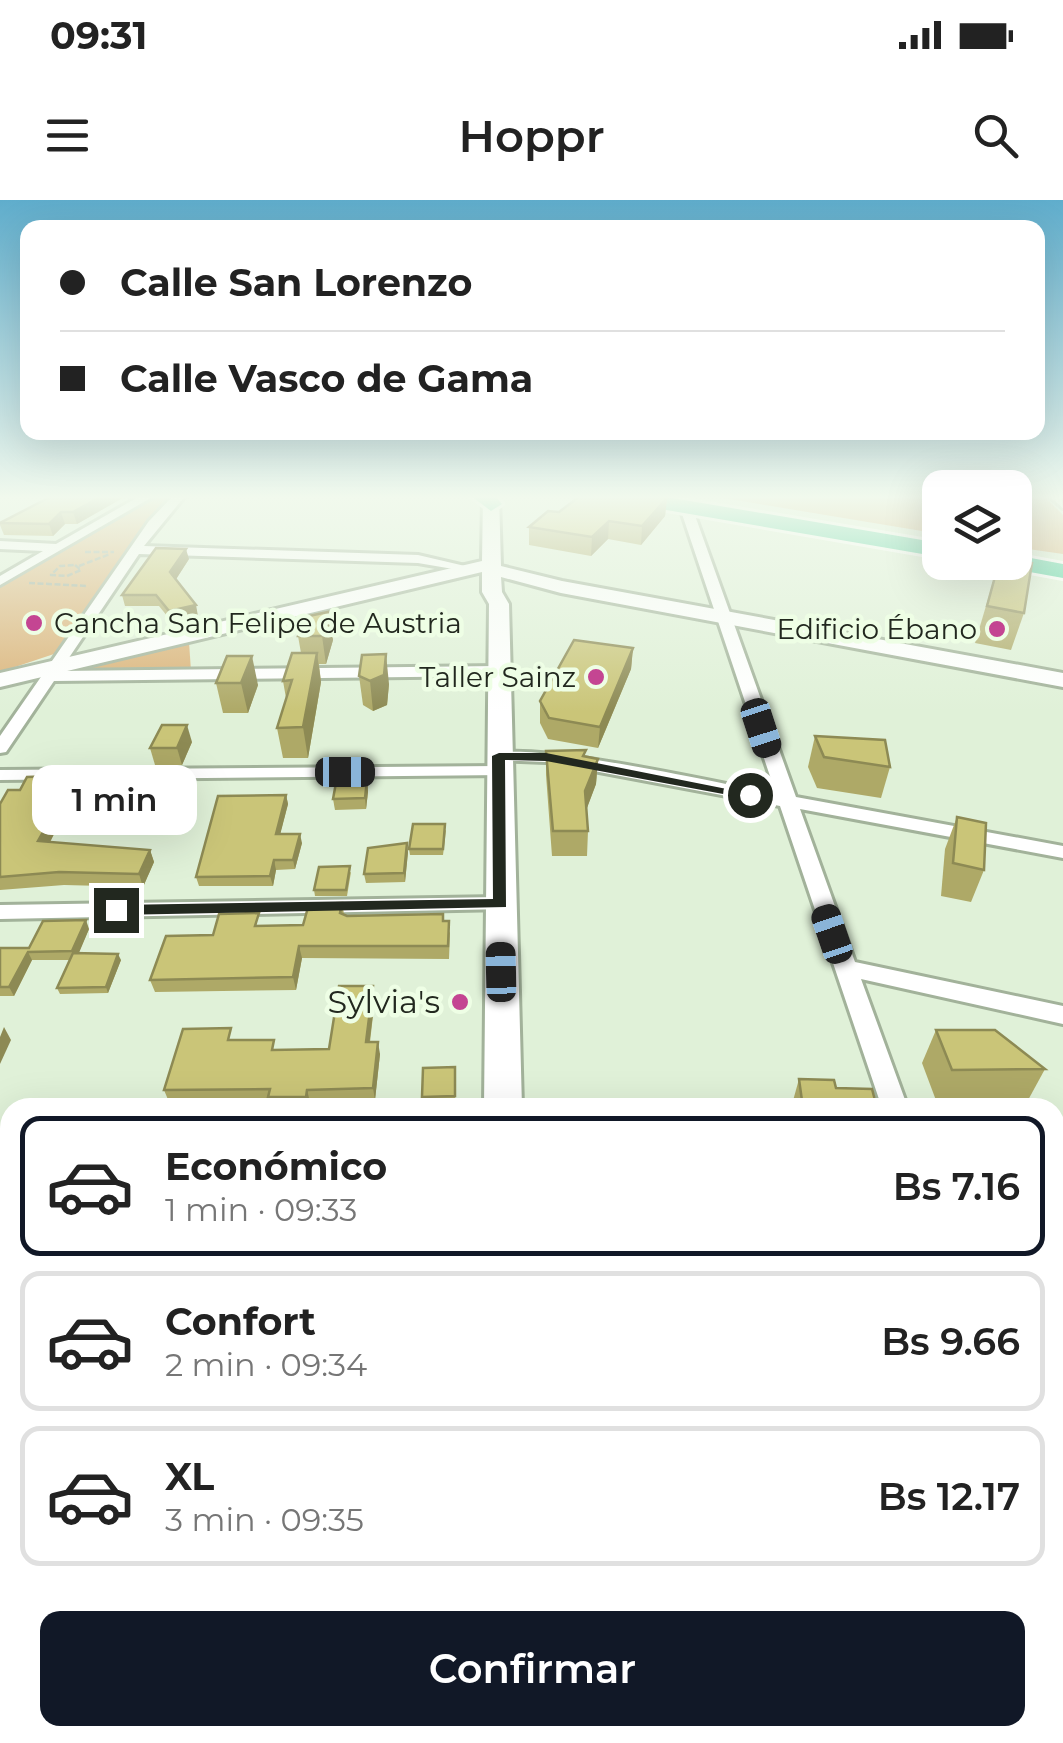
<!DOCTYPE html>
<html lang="es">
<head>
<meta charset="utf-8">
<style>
  body { margin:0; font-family:Montserrat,sans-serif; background:#f6f6f6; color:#222; height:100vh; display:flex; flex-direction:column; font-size:38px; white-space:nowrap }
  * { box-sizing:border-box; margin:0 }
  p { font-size:32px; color:#767676 }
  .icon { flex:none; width:55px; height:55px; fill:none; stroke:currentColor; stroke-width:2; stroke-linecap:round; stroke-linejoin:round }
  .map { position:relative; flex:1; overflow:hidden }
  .details { position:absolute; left:0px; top:898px; width:1065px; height:648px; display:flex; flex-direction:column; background:#fff; border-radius:30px 30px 0 0; box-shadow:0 10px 40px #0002 }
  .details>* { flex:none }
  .banner { position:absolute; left:20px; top:20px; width:1025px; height:220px; border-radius:20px; box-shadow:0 10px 40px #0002; display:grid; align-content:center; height:220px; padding:0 40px; background:#fff }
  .buttons { position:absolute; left:922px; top:270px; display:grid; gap:20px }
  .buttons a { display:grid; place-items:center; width:110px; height:110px; border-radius:20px; background:#fff; box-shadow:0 10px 40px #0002; font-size:50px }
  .end { position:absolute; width:45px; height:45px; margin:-22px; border:12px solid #22281f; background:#fff; box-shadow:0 0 0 5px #fff }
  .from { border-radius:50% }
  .bubble { position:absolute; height:70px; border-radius:20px; background:#fff; box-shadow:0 10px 40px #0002; font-size:32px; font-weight:600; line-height:70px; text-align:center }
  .car { position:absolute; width:30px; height:60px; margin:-30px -15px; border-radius:12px; box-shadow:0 0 8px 2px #0007; background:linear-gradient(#222 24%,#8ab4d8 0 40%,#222 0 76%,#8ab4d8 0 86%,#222 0) }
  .banner b { display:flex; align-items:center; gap:35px; height:95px; font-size:38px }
  .banner b+b { border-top:2px solid #e0e0e0 }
  .banner i { width:25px; height:25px; background:#222 }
  ul { padding:18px 0 0; list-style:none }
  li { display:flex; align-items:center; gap:30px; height:140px; margin:0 20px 15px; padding:0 20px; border:5px solid #e0e0e0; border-radius:20px }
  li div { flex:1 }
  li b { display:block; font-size:38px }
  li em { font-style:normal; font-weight:600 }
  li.selected { border-color:#111827 }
  li>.icon { width:90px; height:90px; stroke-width:1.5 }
  .cta { display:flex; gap:20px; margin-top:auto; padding:20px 40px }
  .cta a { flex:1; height:115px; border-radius:20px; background:#111827; color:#fff; font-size:40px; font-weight:600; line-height:115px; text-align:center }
  .status { display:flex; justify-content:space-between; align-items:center; height:70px; padding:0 50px; background:#fff; direction:ltr }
  .status svg { height:28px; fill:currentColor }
  header { display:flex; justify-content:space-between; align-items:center; height:130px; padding:0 40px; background:#fff; font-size:45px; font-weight:600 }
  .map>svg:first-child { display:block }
  .green { fill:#dbb277 }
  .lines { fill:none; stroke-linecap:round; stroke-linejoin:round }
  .street-casing { stroke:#a2b29a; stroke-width:6 }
  .secondary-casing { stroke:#a2b29a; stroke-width:6 }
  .highway-casing { stroke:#fff; stroke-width:6 }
  .path { stroke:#9daa96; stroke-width:2.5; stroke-dasharray:6 2.5; stroke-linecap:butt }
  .street { fill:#fff; fill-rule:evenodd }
  .secondary { fill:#fff; fill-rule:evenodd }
  .highway { fill:#41cd99; fill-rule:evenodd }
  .wall { fill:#aea967 }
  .shaded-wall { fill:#8d8a54 }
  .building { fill:#cac578; stroke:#8d8a54; stroke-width:2.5 }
  .route { fill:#22281f }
  .poi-dot { fill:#c44592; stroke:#eefee5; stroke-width:4 }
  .labels { text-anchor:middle; stroke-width:9; stroke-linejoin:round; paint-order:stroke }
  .far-poi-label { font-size:28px; fill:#22281f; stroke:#eefee5; text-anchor:end }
  .poi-label { font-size:32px; fill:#22281f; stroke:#eefee5; text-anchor:end }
</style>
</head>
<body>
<div class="status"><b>09:31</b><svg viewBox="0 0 49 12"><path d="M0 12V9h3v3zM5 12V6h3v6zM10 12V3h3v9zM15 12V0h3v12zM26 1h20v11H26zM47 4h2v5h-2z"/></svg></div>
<header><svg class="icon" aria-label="menu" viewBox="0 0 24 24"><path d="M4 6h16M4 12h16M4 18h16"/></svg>Hoppr<svg class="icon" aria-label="search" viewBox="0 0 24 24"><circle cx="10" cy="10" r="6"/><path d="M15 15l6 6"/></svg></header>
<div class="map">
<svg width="1063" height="1543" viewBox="0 0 1063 1543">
  <rect width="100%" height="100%" fill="#e0f1d8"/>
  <!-- green -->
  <g class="green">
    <polygon points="155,296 174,296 134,339 54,454 0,472 0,385"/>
    <polygon points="711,296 940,296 940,334"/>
    <polygon points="1015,296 1044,296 1063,315 1063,354 1015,347"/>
    <polygon points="189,442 191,471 87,469 95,464"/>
  </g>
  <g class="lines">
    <!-- street casing -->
    <g class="street-casing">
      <g id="street">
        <polygon points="140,296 154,296 0,385 0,376 43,351 0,349 0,341 56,344"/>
        <polygon points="173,296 185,296 144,346 418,355 465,366 459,370 418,363 139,354 60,471 499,466 507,471 499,476 54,481 6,552 0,553 0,536 149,321"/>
        <path d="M676,296H688L796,597L1063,646V658L800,609L855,762L1063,806V824L861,779L908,908H882L780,606L546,562L493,560L490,556C515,537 733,586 776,594Z"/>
        <polygon points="1049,296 1061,296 1063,308"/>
        <polygon points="498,566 507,571 504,575 0,580 0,570"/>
        <polygon points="500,697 510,704 507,709 0,719 0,705"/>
        <rect x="0" y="930" width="10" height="22"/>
        <polygon points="1055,1104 1063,1107 1063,1137 1055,1133"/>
        <polygon points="1055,1284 1063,1287 1063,1337 1055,1333"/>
        <polygon points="10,1507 10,1535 28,1535 25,1543 0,1543 0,1511"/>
      </g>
    </g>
    <!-- secondary casing -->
    <g class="secondary-casing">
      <g id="secondary">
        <polygon points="483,296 499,296 501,366 562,381 1063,473 1063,487 561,393 501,377 502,392 509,404 522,908 484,908 489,404 482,392 482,372 0,487 0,473 482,361"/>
        <polygon points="516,1535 574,1535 575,1543 517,1543"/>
      </g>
    </g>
    <!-- highway casing -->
    <g class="highway-casing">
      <g id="highway">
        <polygon points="471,296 495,296 502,304 491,311"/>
        <polygon points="609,296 660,296 940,343 940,357 620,302"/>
        <polygon points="1015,355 1063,364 1063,378 1003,367 1000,362 1015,362"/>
      </g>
    </g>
    <!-- path -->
    <g class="path">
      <polyline points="85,352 114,352"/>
      <polygon points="75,365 81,370 67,376 51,375 60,366"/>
      <polyline points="79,366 110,354"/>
      <polyline points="29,383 88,386"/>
    </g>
    <!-- street -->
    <use href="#street" class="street"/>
    <!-- secondary -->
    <use href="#secondary" class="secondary"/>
    <!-- highway -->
    <use href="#highway" class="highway"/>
  </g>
  <!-- wall -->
  <g class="wall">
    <polygon points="126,296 77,324 65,324 53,336 4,335 0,325 0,323"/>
    <polygon points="667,298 665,316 641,345 608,339 591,356 529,345 529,327 559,312"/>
    <polygon points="189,359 176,379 198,416 172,422 159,406 125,406 122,395"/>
    <polygon points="999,362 1024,413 1011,450 975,443"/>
    <polygon points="328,412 333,440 326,464 319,464 321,482 308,558 283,558 277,528 286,498 283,481 301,453 298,436"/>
    <polygon points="633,448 631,469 598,548 548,539 540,523 540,501"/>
    <polygon points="227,456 258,485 248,513 223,513 216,483"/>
    <polygon points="359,476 389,484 387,505 373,511 363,505"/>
    <polygon points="815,536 890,567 881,598 817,588 808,567"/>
    <polygon points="192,542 182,565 155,565 150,548"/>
    <polygon points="546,551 598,559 596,584 586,610 588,631 587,656 552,656 546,575"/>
    <polygon points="140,573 141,575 173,582 162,603 137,603 137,602 132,613 64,614 50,642 150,650 154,662 143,687 64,685 0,690 0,604 20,590"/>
    <polygon points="367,580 368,592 366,609 335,610 333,599"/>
    <polygon points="286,595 288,604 280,634 302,643 295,669 276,670 273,686 199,686 196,677"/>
    <polygon points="957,617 984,670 971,702 941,696 945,649"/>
    <polygon points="446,630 443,655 410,655 409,649"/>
    <polygon points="408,652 405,682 366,683 364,674"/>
    <polygon points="351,672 347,696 315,696 314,690"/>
    <polygon points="342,703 344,714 347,716 443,714 444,721 450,733 449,759 302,758 296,790 155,792 150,780 213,735 303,725"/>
    <polygon points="89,729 78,754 121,760 108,793 60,794 57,788 70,760 32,760 14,796 0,796 0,748 29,748"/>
    <polygon points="373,786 375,798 370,842 380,854 375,900 310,902 309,908 271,908 269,901 169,902 164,890 235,840 277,850 329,849"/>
    <polygon points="936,830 1045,869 1027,902 937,903 922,863"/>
    <polygon points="456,873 455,903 423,903 422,897"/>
    <polygon points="799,879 836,888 877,908 791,908"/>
    <rect x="0" y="976" width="10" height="64"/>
    <polygon points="10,1164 10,1234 0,1234 0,1165"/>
    <polygon points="847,1535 958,1535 961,1543 845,1543"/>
  </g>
  <!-- shaded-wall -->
  <g class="shaded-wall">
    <polygon points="102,296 126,296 77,324 73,312"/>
    <polygon points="667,298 665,316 641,345 642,326"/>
    <polygon points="61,312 65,324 53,336 49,324"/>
    <polygon points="609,321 608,339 591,356 592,337"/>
    <polygon points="186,349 189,359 173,384 170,372"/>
    <polygon points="196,405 198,416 172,422 169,411"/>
    <polygon points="328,412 333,440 326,464 322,436"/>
    <polygon points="633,448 631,469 598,548 600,527"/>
    <polygon points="317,453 321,482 308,558 303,527"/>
    <polygon points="386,454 389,484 387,505 373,511 370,481"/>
    <polygon points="252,456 258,485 248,513 241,483"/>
    <polygon points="187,525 192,542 182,565 177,548"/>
    <polygon points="598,559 596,584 584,616 585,591"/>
    <polygon points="170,571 173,582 162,603 158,592"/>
    <polygon points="140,573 144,585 133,592 137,602 132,613 128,601"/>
    <polygon points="367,580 368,592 366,609 365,598"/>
    <polygon points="286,595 288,604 278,643 276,634"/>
    <polygon points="60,602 64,614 44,654 38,641"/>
    <polygon points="300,634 302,643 295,669 293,660"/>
    <polygon points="407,643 408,652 405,682 404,673"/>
    <polygon points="150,650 154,662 143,687 139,674"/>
    <polygon points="274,660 276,670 273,686 270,676"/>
    <polygon points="86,720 89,729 76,760 72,751"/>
    <polygon points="299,746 302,758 296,790 293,777"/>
    <polygon points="28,752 32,760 14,796 9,787"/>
    <polygon points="118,754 121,760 108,793 106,787"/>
    <polygon points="373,786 375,798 368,854 366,842"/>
    <polygon points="4,827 11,840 0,864 0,837"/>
    <polygon points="378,842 380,854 375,900 373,888"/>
    <polygon points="307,890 310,902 309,908 306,897"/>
    <polygon points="1,1306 6,1311 0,1330 0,1310"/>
    <polygon points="325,1535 330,1535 329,1543 324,1543"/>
    <rect x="449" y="1535" width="5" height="8"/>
  </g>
  <!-- building -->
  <g class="building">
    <polygon points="52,296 102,296 73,312 61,312 49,324 0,323"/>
    <polygon points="580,296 657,296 667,298 642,326 609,321 592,337 529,327 548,311 559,312"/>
    <polygon points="156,348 186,349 170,372 196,405 169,411 156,395 122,395"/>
    <polygon points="1015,360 1032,363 1024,413 987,406 999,362 1015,362"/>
    <polygon points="328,412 322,436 298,436 304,417"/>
    <polygon points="574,440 633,448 600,527 549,518 540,501"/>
    <polygon points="292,453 317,453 303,527 277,528 292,480 283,481"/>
    <polygon points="386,454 384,475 370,481 359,476 362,455"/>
    <polygon points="227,456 252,456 241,483 216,483"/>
    <polygon points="162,525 187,525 177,548 150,548"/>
    <polygon points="815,536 885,540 890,567 824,557"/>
    <polygon points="586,550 583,556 598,559 585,591 588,631 553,631 546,551"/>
    <polygon points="144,571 170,571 158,592 133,592"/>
    <polygon points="338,572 367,580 365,598 333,599"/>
    <polygon points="140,573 128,601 60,602 38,641 150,650 139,674 59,672 0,677 0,604 8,590 20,590 27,577"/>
    <polygon points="286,595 276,634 300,634 293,660 274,660 270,676 196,677 218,596"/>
    <polygon points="957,617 986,623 984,670 953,663"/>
    <polygon points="413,624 445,624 443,649 409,649"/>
    <polygon points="407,643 404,673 364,674 368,648"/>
    <polygon points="350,666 346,690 314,690 319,667"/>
    <polygon points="342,703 340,713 347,716 443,714 443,721 449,721 448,746 299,746 293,777 150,780 166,736 213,735 219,714 259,713 255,726 303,725 309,704"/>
    <polygon points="86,720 72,751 28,752 9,787 0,787 0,748 29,748 43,721"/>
    <polygon points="73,753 118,754 106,787 57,788"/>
    <polygon points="339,786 373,786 366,842 378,842 373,888 307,890 306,897 268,897 270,889 164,890 183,829 231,828 228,840 274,840 272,850 329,849"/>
    <polygon points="936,830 995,830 1045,869 952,870"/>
    <polygon points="455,867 455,896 422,897 423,868"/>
    <polygon points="799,879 834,880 836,888 872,889 877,908 803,908"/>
    <rect x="0" y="976" width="10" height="56"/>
    <polygon points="10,1164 10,1228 0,1229 0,1165"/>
    <polygon points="253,1535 325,1535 324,1543 252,1543"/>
    <polygon points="381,1535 449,1535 449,1543 380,1543"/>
    <polygon points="853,1535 958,1535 961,1543 851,1543"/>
  </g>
  <!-- sky -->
  <linearGradient id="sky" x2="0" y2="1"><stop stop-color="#5fadcc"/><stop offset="0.58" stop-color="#f1f9ed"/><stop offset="1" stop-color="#f1f9ed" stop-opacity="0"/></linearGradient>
  <rect width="1063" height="512" fill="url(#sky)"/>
  <!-- route -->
  <polygon class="route" points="499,553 546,553 757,595 750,599 546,561 505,560 506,707 116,715 108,710 116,705 493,699 492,556"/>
  <!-- markers -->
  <g class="poi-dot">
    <circle cx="34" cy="423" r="10"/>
    <circle cx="997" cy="429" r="10"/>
    <circle cx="596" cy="477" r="10"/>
    <circle cx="460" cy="802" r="10"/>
  </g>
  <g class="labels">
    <!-- far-poi labels -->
    <g class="far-poi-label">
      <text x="54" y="433" text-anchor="start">Cancha San Felipe de Austria</text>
      <text x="977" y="439">Edificio Ébano</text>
      <text x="576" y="487">Taller Sainz</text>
    </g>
    <!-- poi labels -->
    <g class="poi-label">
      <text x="440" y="813">Sylvia's</text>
    </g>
  </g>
</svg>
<div class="buttons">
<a><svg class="icon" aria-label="layers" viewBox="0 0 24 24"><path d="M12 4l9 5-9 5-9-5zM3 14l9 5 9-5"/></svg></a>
</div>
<i class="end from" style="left:750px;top:595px"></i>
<i class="end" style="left:116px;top:710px"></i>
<div class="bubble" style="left:32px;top:565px;width:165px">1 min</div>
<i class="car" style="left:761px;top:528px;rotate:162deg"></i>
<i class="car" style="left:345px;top:572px;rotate:90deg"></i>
<i class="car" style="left:832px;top:734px;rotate:341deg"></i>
<i class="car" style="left:501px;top:772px;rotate:359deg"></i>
<div class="banner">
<b><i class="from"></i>Calle San Lorenzo</b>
<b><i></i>Calle Vasco de Gama</b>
</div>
<section class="details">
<ul>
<li class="selected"><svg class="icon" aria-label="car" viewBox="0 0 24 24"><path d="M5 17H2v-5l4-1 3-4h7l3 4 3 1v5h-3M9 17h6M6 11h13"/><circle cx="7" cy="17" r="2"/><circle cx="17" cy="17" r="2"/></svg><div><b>Económico</b><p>1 min · 09:33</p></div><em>Bs 7.16</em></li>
<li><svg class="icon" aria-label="car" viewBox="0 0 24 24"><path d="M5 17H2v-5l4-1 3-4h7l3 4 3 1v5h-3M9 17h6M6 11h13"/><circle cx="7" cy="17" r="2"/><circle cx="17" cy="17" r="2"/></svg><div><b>Confort</b><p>2 min · 09:34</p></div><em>Bs 9.66</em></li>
<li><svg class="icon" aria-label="car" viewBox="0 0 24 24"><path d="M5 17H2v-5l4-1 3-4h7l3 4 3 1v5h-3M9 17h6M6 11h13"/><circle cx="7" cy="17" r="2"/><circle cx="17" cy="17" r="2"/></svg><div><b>XL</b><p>3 min · 09:35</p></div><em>Bs 12.17</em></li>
</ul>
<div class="cta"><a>Confirmar</a></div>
</section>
</div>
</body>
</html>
